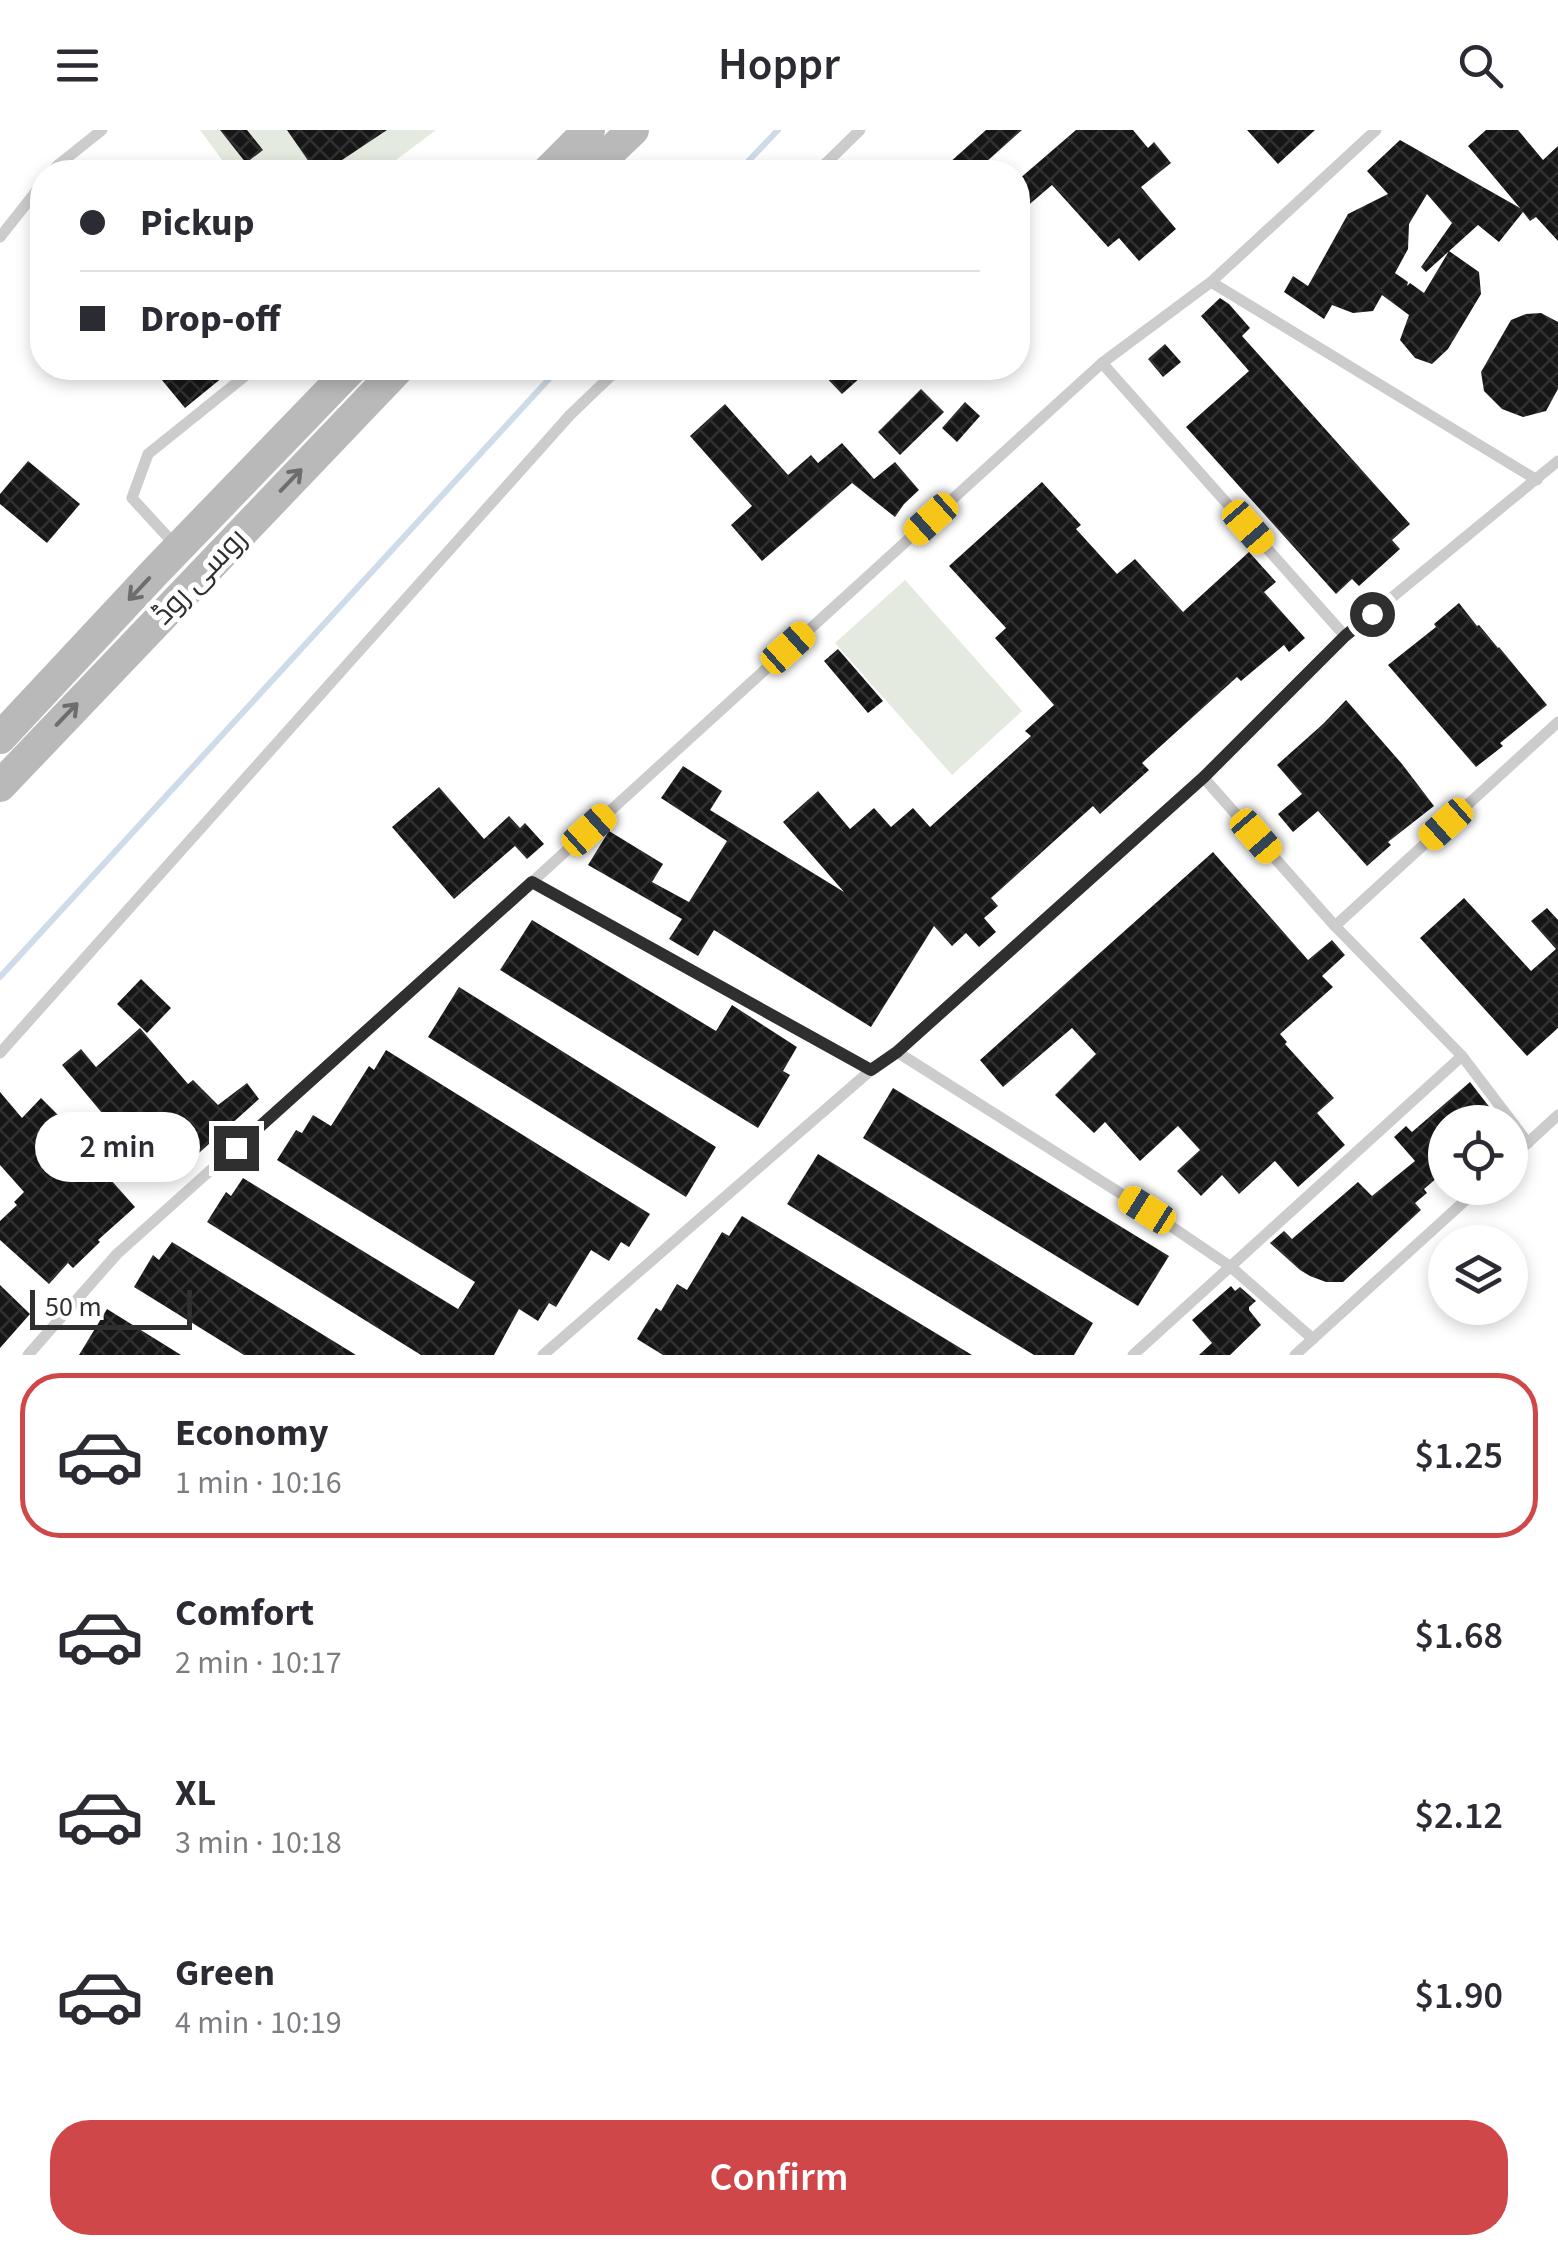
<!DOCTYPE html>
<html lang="en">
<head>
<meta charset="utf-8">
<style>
  body { margin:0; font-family:"Source Sans 3",Cairo,sans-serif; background:#f2f2f3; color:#2b2b33; height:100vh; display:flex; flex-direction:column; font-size:38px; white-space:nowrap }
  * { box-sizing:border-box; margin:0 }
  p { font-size:32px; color:#7c7c81 }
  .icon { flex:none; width:55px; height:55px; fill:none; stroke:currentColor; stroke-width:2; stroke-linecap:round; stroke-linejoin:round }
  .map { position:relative; height:1225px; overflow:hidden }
  .sheet { display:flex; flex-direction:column; background:#fff; flex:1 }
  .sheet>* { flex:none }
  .top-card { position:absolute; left:30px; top:30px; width:1000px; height:220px; border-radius:40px; box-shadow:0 5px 15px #0003; display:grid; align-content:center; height:220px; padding:0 50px; background:#fff }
  .tools { position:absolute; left:1428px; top:975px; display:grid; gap:20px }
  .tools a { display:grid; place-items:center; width:100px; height:100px; border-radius:50%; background:#fff; box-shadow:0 5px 15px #0003; font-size:50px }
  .scale { position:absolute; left:30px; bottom:25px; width:162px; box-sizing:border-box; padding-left:10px; border:5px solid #2f2f2f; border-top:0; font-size:28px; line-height:35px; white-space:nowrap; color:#2f2f2f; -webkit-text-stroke:8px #fff; paint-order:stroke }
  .end { position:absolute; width:45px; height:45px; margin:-22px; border:12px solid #2f2f2f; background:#fff; box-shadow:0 0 0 5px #fff }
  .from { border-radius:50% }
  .bubble { position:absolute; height:70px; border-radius:35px; background:#fff; box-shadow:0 5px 15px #0003; font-size:32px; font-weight:600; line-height:70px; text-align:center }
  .car { position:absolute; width:30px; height:60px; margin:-30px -15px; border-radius:12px; box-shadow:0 0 8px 2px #0007; background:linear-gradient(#f5c518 24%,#345 0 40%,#f5c518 0 76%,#345 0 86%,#f5c518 0) }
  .top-card b { display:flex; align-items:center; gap:35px; height:95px; font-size:38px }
  .top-card b+b { border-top:2px solid #e1e1e2 }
  .top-card i { width:25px; height:25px; background:#2b2b33 }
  ul { padding:18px 0 0; list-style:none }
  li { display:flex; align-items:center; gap:30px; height:165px; margin:0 20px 15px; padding:0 30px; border:5px solid transparent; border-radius:40px }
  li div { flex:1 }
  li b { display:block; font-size:38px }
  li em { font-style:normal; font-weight:600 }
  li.selected { border-color:#d0474a }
  li>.icon { width:90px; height:90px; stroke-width:1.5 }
  .cta { display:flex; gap:20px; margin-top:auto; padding:20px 50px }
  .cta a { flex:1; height:115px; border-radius:40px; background:#d0474a; color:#fff; font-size:40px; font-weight:600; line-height:115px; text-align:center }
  header { display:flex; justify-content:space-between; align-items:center; height:130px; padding:0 50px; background:#fff; font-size:45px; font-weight:600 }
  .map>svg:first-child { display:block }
  .garden { fill:#e4eadf }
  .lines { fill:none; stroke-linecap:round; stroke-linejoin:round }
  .stream { stroke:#cddce8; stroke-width:6 }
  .building { fill:url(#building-cross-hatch) }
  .service { stroke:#ccc; stroke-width:11 }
  .secondary { stroke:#b9b9b9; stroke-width:32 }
  .oneway { stroke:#6d6d6d }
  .route { stroke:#2f2f2f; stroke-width:12 }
  .labels { text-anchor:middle; stroke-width:10; stroke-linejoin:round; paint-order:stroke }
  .street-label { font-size:30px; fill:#2f2f2f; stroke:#fff }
</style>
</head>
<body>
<header><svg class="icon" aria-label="menu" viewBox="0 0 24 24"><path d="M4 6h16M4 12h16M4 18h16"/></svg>Hoppr<svg class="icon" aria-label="search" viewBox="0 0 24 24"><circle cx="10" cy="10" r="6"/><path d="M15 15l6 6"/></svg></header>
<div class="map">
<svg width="1558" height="1225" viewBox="0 0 1558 1225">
  <defs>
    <pattern id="building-cross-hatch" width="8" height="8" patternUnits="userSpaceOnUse" patternTransform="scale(2.5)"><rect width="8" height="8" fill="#161616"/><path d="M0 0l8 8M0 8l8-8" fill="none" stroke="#303030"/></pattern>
  </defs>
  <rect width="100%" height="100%" fill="#fff"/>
  <!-- garden -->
  <g class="garden">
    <polygon points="200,0 436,0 380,42 231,42"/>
    <polygon points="905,450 1022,581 952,645 835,513"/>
  </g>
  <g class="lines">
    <!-- stream -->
    <g class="stream">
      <polyline points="738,42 778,0"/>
      <polyline points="0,847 559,238"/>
    </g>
  </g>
  <!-- building -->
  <g class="building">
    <polygon points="220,0 247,0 263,20 246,33"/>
    <polygon points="287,0 387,0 324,42 316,42"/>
    <polygon points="986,0 1022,0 975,42 939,42"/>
    <polygon points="1076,0 1133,0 1148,18 1154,12 1171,33 1141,57 1176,99 1139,131 1119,108 1108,117 1052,55 1018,84 1018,50"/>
    <polygon points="1247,0 1315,0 1278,34"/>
    <polygon points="1486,0 1518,0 1543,30 1558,16 1558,111 1536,87 1530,91 1523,82 1499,112 1478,95 1426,142 1421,137 1452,93 1427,64 1409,94 1408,119 1395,143 1408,152 1407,156 1410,153 1424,163 1449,121 1479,142 1481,164 1448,219 1432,234 1415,228 1400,210 1409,185 1382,165 1373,181 1353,183 1332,175 1324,189 1284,162 1293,146 1308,156 1348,84 1388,64 1367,41 1400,10 1520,78 1468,16"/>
    <polygon points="1220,168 1229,174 1250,198 1242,206 1410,394 1392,410 1400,419 1359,456 1352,449 1336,464 1186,297 1249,241 1201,186"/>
    <polygon points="1541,183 1558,192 1558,259 1546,281 1523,287 1502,279 1484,261 1481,242 1511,190 1526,184"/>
    <polygon points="1165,214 1181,232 1163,247 1148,229"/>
    <polygon points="152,238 234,238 185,278"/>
    <polygon points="817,238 871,238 842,264"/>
    <polygon points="921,259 944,282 900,325 878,302"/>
    <polygon points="965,272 980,286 957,312 942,298"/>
    <polygon points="725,274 788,345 811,325 818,333 842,313 874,349 895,332 919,360 904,374 895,387 852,353 762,431 731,395 752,376 690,306"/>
    <polygon points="28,331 80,374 47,413 0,374 0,364"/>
    <polygon points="1042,352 1081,395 1076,399 1117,444 1135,429 1183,482 1249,422 1276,452 1264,462 1305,508 1289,522 1284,515 1241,551 1237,547 1142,633 1149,640 1100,684 1093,676 991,768 998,776 984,788 996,802 979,817 966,803 952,816 934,796 871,897 714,800 698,826 669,809 682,789 588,735 609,701 663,734 652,752 689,772 727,711 661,668 683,636 722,661 710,680 844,762 783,692 818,661 850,699 874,678 891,697 913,678 930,697 1031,606 1025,601 1054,575 995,508 1006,498 949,436"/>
    <polygon points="1459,473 1477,496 1479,495 1498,518 1499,517 1547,575 1500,613 1503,616 1476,637 1388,535 1436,497 1434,494"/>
    <polygon points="838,519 883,571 868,583 824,531"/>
    <polygon points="1346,570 1402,634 1434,676 1388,712 1391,715 1367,736 1318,681 1293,702 1278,684 1302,664 1277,635 1323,594"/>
    <polygon points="439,657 484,709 509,686 520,698 525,693 544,714 527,729 515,716 454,769 392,697"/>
    <polygon points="1213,722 1308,830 1332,810 1345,825 1322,846 1333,857 1280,904 1287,912 1285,914 1334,968 1317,983 1345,1015 1298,1057 1275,1031 1239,1064 1222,1045 1201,1066 1177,1041 1200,1020 1178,996 1140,1031 1105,992 1094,1003 1055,965 1096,924 1072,898 1003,957 980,930"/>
    <polygon points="1464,768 1531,841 1556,819 1531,791 1547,778 1558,790 1558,898 1527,926 1420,808"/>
    <polygon points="532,790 716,901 732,875 797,917 783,941 790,945 758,998 500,840"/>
    <polygon points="141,849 171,878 147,903 117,874"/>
    <polygon points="459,857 716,1017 686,1067 428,907"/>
    <polygon points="140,898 188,954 193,950 218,975 247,953 259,969 190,1031 169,1007 142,1031 62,935 81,919 96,937"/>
    <polygon points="386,920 650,1084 629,1117 621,1112 609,1131 591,1120 556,1177 549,1173 538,1191 519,1179 494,1225 421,1225 207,1092 226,1062 231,1066 243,1048 458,1179 475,1152 277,1030 296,1000 302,1003 313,985 331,996 369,936 374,940"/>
    <polygon points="1470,952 1501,992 1445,992 1445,1041 1424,1059 1427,1063 1415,1073 1421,1080 1343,1152 1326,1152 1310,1146 1300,1140 1270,1113 1284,1101 1292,1109 1358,1052 1372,1066 1415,1031 1394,1007 1406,996 1412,1002"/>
    <polygon points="893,958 1169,1126 1138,1176 863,1008"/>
    <polygon points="0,962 22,988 41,968 69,996 60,1005 97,1046 103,1041 135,1077 98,1110 100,1112 73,1138 68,1133 49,1154 0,1110 0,1091 17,1075 14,1072 24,1062 0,1035"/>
    <polygon points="818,1024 1093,1193 1074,1225 1034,1225 787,1074"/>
    <polygon points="742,1086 972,1225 663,1225 637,1209 656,1178 661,1181 677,1154 687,1160 722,1102 729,1106"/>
    <polygon points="172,1112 356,1225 244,1225 134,1157 153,1125 159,1130"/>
    <polygon points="0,1155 30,1184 0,1218"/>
    <polygon points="1231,1156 1235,1161 1240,1157 1256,1171 1249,1177 1249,1180 1261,1195 1230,1225 1199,1225 1212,1213 1192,1190"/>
    <polygon points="107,1179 181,1225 79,1225"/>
  </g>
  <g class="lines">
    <!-- service -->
    <g class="service">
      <polyline points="52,42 58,35 102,0"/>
      <polyline points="817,42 860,0"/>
      <polyline points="0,107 42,54"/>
      <polyline points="1211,152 1537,350"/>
      <polyline points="1102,233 1345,506"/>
      <polyline points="177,417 132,368 148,324 255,238"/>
      <polyline points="1203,647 1335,796 1462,926 1528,1013"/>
      <polyline points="532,752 871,940"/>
      <polyline points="1335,796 1558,592"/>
      <polyline points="897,922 1147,1080 1231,1137 1313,1209"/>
      <polyline points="0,923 570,285 619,238"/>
      <polyline points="1510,1029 1558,985"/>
      <polyline points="28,1225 117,1124 532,752 1102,233 1211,152 1376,0"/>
      <polyline points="543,1225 871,940 897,922 1203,647 1345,506 1558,331"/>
      <polyline points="1133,1225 1462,926"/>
      <polyline points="1295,1225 1479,1058"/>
    </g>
    <!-- secondary -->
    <g class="secondary">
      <polyline points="547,42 589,0"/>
      <polyline points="589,42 633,0"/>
      <polyline points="0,608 155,442 352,238"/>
      <polyline points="0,656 399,238"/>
    </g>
  </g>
  <!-- one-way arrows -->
  <defs><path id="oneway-shaft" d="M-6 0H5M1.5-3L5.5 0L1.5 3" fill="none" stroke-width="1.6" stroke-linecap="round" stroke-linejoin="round" transform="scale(2.5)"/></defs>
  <g class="oneway">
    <use href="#oneway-shaft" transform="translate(291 350) rotate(-46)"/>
    <use href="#oneway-shaft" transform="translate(139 459) rotate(133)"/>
    <use href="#oneway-shaft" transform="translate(67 584) rotate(-46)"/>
  </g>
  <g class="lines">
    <!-- route -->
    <polyline class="route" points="236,1018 532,752 871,940 897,922 1204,647 1345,506 1372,484"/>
  </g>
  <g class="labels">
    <!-- street labels -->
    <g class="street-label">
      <text transform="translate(199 446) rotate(-46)" y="10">روسی روڈ</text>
    </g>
  </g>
</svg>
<div class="tools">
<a><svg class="icon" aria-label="locate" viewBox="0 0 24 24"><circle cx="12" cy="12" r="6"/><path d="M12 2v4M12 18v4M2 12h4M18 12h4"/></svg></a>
<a><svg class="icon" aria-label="layers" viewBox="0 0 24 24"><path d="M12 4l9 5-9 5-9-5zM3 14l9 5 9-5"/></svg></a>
</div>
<div class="scale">50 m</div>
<i class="end from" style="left:1372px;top:484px"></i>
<i class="end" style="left:236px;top:1018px"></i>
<div class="bubble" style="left:35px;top:982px;width:165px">2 min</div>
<i class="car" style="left:931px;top:389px;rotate:228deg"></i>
<i class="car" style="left:1248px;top:397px;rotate:139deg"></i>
<i class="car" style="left:788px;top:518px;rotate:48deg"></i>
<i class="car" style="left:1446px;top:694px;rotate:228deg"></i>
<i class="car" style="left:589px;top:700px;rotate:48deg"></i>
<i class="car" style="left:1256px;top:706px;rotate:139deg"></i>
<i class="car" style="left:1147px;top:1080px;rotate:302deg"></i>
<div class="top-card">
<b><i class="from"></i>Pickup</b>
<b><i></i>Drop-off</b>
</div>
</div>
<section class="sheet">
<ul>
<li class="selected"><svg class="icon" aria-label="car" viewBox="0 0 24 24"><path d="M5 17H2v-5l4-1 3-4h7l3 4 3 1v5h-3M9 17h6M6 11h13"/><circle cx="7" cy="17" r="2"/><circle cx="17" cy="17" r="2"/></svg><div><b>Economy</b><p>1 min · 10:16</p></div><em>$1.25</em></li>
<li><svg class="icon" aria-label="car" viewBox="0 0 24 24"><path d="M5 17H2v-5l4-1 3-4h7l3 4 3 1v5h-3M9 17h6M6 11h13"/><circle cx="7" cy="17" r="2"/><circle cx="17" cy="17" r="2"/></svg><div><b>Comfort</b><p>2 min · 10:17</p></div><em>$1.68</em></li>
<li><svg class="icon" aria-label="car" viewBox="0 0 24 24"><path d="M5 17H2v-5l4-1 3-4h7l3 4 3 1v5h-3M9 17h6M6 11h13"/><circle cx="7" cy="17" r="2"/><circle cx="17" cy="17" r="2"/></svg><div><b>XL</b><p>3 min · 10:18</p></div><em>$2.12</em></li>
<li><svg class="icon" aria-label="car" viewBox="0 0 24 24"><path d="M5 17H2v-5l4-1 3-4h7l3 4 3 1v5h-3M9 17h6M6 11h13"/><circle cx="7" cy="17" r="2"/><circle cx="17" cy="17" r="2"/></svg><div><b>Green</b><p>4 min · 10:19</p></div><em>$1.90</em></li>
</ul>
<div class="cta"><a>Confirm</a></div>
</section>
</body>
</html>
